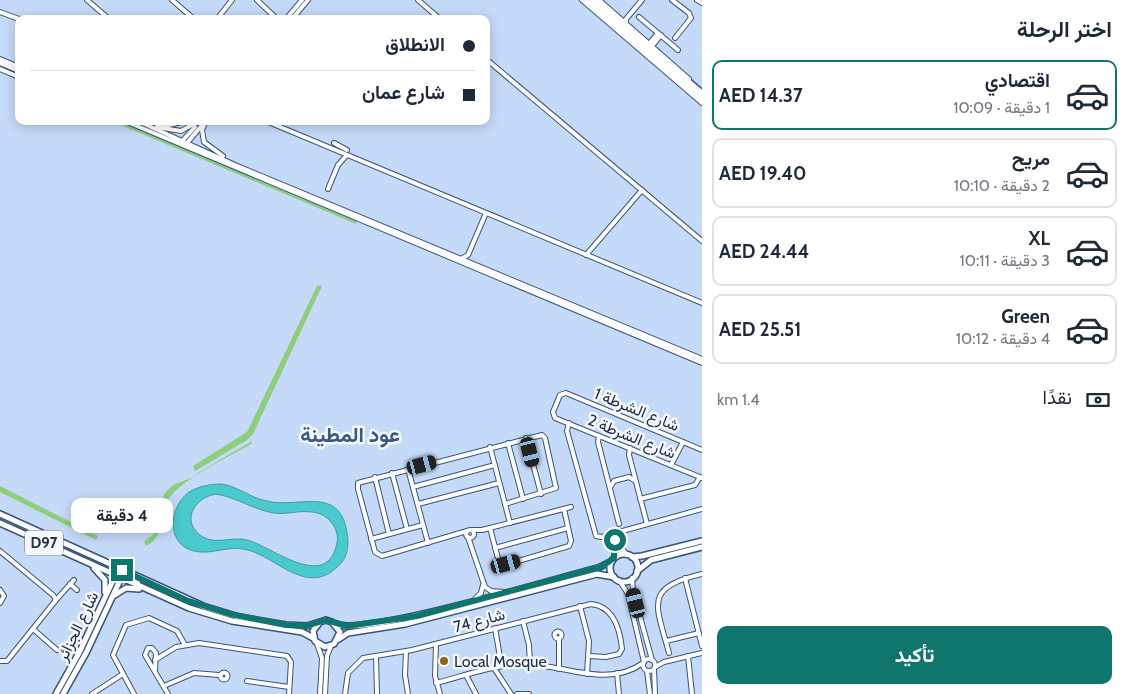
<!DOCTYPE html>
<html lang="ar">
<head>
<meta charset="utf-8">
<style>
  body { margin:0; font-family:Cabin,Vazirmatn,sans-serif; background:#f2f2f3; color:#1f2937; direction:rtl; height:100vh; display:flex; flex-direction:column; font-size:19px; white-space:nowrap }
  * { box-sizing:border-box; margin:0 }
  p { font-size:16px; color:#747a83 }
  .icon { flex:none; width:28px; height:28px; fill:none; stroke:currentColor; stroke-width:2; stroke-linecap:round; stroke-linejoin:round }
  .map { position:relative; flex:1; overflow:hidden; direction:ltr }
  .drawer { display:flex; flex-direction:column; background:#fff; width:425px }
  .drawer>* { flex:none }
  .banner { position:absolute; left:15px; top:15px; width:475px; height:110px; border-radius:10px; box-shadow:0 2px 12px #0003; direction:rtl; display:grid; align-content:center; height:110px; padding:0 15px; background:#fff }
  .end { position:absolute; width:22px; height:22px; margin:-11px; border:6px solid #0f766e; background:#fff; box-shadow:0 0 0 2px #fff }
  .from { border-radius:50% }
  .bubble { position:absolute; height:35px; border-radius:10px; background:#fff; box-shadow:0 2px 12px #0003; font-size:16px; font-weight:700; line-height:35px; text-align:center; direction:rtl }
  .car { position:absolute; width:15px; height:30px; margin:-15px -8px; border-radius:6px; box-shadow:0 0 4px 1px #0007; background:linear-gradient(#222 24%,#8ab4d8 0 40%,#222 0 76%,#8ab4d8 0 86%,#222 0) }
  .banner b { display:flex; align-items:center; gap:18px; height:48px; font-size:19px }
  .banner b+b { border-top:1px solid #e0e1e3 }
  .banner i { width:12px; height:12px; background:#1f2937 }
  ul { padding:0; list-style:none }
  li { display:flex; align-items:center; gap:15px; height:70px; margin:0 10px 8px; padding:0 5px; border:2px solid #e0e1e3; border-radius:10px }
  li div { flex:1 }
  li b { display:block; font-size:19px }
  li em { font-style:normal; font-weight:700 }
  li.on { border-color:#0f766e }
  li>.icon { width:45px; height:45px; stroke-width:1.5 }
  h2 { padding:0 15px; font-size:22px; line-height:60px }
  .pay { display:flex; align-items:center; gap:12px; height:55px; padding:0 15px; font-size:19px }
  .pay p { margin-inline-start:auto }
  .button { display:flex; gap:10px; margin-top:auto; padding:10px 15px }
  .button a { flex:1; height:58px; border-radius:10px; background:#0f766e; color:#fff; font-size:20px; font-weight:700; line-height:58px; text-align:center }
  main { display:flex; flex:1; min-height:0 }
  .map>svg:first-child { display:block }
  .green { fill:#8ecd7c }
  .water { fill:#4bcace; stroke:#3f9ca4; fill-rule:evenodd }
  .lines { fill:none; stroke-linecap:round; stroke-linejoin:round }
  .minor-casing { stroke:#38547f; stroke-width:6 }
  .major-casing { stroke:#38547f; stroke-width:8 }
  .minor { stroke:#fff; stroke-width:4 }
  .major { stroke:#fff; stroke-width:5 }
  .route { stroke:#0f766e; stroke-width:6 }
  .poi-dot { fill:#8f650c; stroke:#f5f9fe; stroke-width:2 }
  .labels { text-anchor:middle; stroke-width:5; stroke-linejoin:round; paint-order:stroke }
  .shield { fill:#f5f9fe; stroke:#616c7b; stroke-width:1 }
  .shield-label { font-size:15px; font-weight:bold; fill:#222f43 }
  .street-label { font-size:16px; fill:#222f43; stroke:#f5f9fe }
  .poi-label { font-size:16px; fill:#222f43; stroke:#f5f9fe; text-anchor:start }
  .district-label { font-size:21px; font-weight:bold; fill:#3c5884; stroke:#f5f9fe }
</style>
</head>
<body>
<main>
<section class="drawer">
<h2>اختر الرحلة</h2>
<ul>
<li class="on"><svg class="icon" aria-label="car" viewBox="0 0 24 24"><path d="M5 17H2v-5l4-1 3-4h7l3 4 3 1v5h-3M9 17h6M6 11h13"/><circle cx="7" cy="17" r="2"/><circle cx="17" cy="17" r="2"/></svg><div><b>اقتصادي</b><p>1 دقيقة · 10:09</p></div><em>AED 14.37</em></li>
<li><svg class="icon" aria-label="car" viewBox="0 0 24 24"><path d="M5 17H2v-5l4-1 3-4h7l3 4 3 1v5h-3M9 17h6M6 11h13"/><circle cx="7" cy="17" r="2"/><circle cx="17" cy="17" r="2"/></svg><div><b>مريح</b><p>2 دقيقة · 10:10</p></div><em>AED 19.40</em></li>
<li><svg class="icon" aria-label="car" viewBox="0 0 24 24"><path d="M5 17H2v-5l4-1 3-4h7l3 4 3 1v5h-3M9 17h6M6 11h13"/><circle cx="7" cy="17" r="2"/><circle cx="17" cy="17" r="2"/></svg><div><b>XL</b><p>3 دقيقة · 10:11</p></div><em>AED 24.44</em></li>
<li><svg class="icon" aria-label="car" viewBox="0 0 24 24"><path d="M5 17H2v-5l4-1 3-4h7l3 4 3 1v5h-3M9 17h6M6 11h13"/><circle cx="7" cy="17" r="2"/><circle cx="17" cy="17" r="2"/></svg><div><b>Green</b><p>4 دقيقة · 10:12</p></div><em>AED 25.51</em></li>
</ul>
<div class="pay"><svg class="icon" aria-label="cash" viewBox="0 0 24 24"><path d="M3 7h18v10H3z"/><circle cx="12" cy="12" r="2"/></svg>نقدًا<p>1.4 km</p></div>
<div class="button"><a>تأكيد</a></div>
</section>
<div class="map">
<svg width="702" height="694" viewBox="0 0 702 694">
  <rect width="100%" height="100%" fill="#c5d9f8"/>
  <!-- green -->
  <g class="green">
    <polygon points="111,121 121,121 357,221 356,224"/>
    <polygon points="317,286 322,286 253,434 247,440 195,471 193,466 247,432"/>
    <path d="M252,441L251,444C229,457 184,478 170,497C157,514 167,536 146,546L144,541L153,535L156,514L165,493L173,485L196,476L198,473Z"/>
    <polygon points="0,486 98,536 96,540 0,492"/>
  </g>
  <!-- water -->
  <path class="water" d="M221,484C238,486 250,498 267,501C297,509 340,484 347,533C349,542 348,555 342,562C308,602 276,554 243,549C224,546 204,558 186,548C165,535 172,502 191,491C200,486 211,484 221,484ZM216,494C236,497 254,510 274,513C286,515 299,510 312,512C327,513 340,528 337,543C327,593 271,546 247,540C233,536 216,545 203,537C180,523 193,498 216,494Z"/>
  <g class="lines">
    <!-- minor casing -->
    <g class="minor-casing">
      <g id="minor">
        <polyline points="87,0 109,19"/>
        <polyline points="172,0 194,19"/>
        <polyline points="257,0 277,19"/>
        <polyline points="418,0 440,19"/>
        <polyline points="582,0 702,103"/>
        <polyline points="599,0 689,79"/>
        <polyline points="672,0 689,13 691,18 675,38"/>
        <polyline points="697,0 702,3"/>
        <polyline points="0,12 19,19"/>
        <polyline points="639,17 678,50"/>
        <polyline points="217,19 232,0"/>
        <polyline points="286,19 302,0"/>
        <polyline points="292,19 308,0"/>
        <polyline points="626,25 626,19 642,0"/>
        <polyline points="649,44 658,33"/>
        <polyline points="652,46 661,35"/>
        <polyline points="0,59 19,67"/>
        <polyline points="486,59 702,241"/>
        <polyline points="0,63 19,71"/>
        <polyline points="0,69 19,77"/>
        <polyline points="125,121 702,363"/>
        <polyline points="138,121 235,165 702,359"/>
        <polyline points="148,121 164,126 187,121"/>
        <polyline points="206,121 202,130 204,142 223,156"/>
        <polyline points="266,121 702,303"/>
        <polyline points="157,127 181,131 199,121"/>
        <polyline points="172,139 212,156"/>
        <polyline points="183,140 195,127"/>
        <polyline points="187,143 203,124"/>
        <polyline points="334,143 347,150"/>
        <polyline points="328,189 338,165 347,155"/>
        <polyline points="586,255 642,190"/>
        <polyline points="461,259 468,255 486,213"/>
        <polyline points="569,423 567,431 596,536 601,537 702,509"/>
        <polyline points="599,436 598,442 619,524"/>
        <polyline points="526,438 541,494"/>
        <polyline points="508,443 523,499"/>
        <polyline points="490,447 510,523"/>
        <polyline points="630,448 629,455 647,524"/>
        <polyline points="702,450 566,393 560,395 553,412 555,418 702,478"/>
        <polyline points="671,465 683,442"/>
        <polyline points="408,469 428,543"/>
        <polyline points="392,473 407,529"/>
        <polyline points="375,477 389,534"/>
        <polyline points="611,486 614,481 629,477 634,480"/>
        <polyline points="413,487 495,465"/>
        <polyline points="640,499 695,485 700,477"/>
        <polyline points="418,504 499,483"/>
        <polyline points="490,528 499,562 505,565 569,546 571,541 564,509"/>
        <polyline points="472,530 482,530 571,507"/>
        <circle cx="470" cy="534" r="4"/>
        <polyline points="467,531 382,556 375,552 358,489 358,483 542,435 545,438 556,488 505,504"/>
        <polyline points="616,532 619,545 627,555"/>
        <polyline points="468,537 485,587 491,591 504,592"/>
        <polyline points="371,539 423,525"/>
        <polyline points="495,548 568,528"/>
        <polyline points="0,551 53,595 56,600 7,661 0,661"/>
        <polyline points="614,558 615,540"/>
        <polyline points="632,578 633,591 652,660"/>
        <polyline points="685,578 702,646"/>
        <polyline points="619,580 628,594 644,662"/>
        <polyline points="70,584 77,590"/>
        <polyline points="0,590 4,596 0,603"/>
        <polyline points="55,601 74,580"/>
        <polyline points="473,601 481,593 483,585"/>
        <polyline points="580,606 589,641 587,674"/>
        <polyline points="523,621 529,645 530,664"/>
        <polyline points="495,628 500,657"/>
        <polyline points="33,629 57,650"/>
        <circle cx="558" cy="635" r="3.5"/>
        <polyline points="666,641 699,633"/>
        <polyline points="317,644 322,658 320,694"/>
        <polyline points="436,644 435,676 440,694"/>
        <polyline points="406,651 405,675 408,694"/>
        <path d="M669,653C656,604 643,588 702,574"/>
        <polyline points="376,656 377,694"/>
        <polyline points="688,656 692,694"/>
        <circle cx="649" cy="665" r="6"/>
        <polyline points="155,660 176,647 199,643 287,656 291,662 289,694"/>
        <polyline points="655,667 664,662 702,653"/>
        <polyline points="494,668 511,694"/>
        <polyline points="559,669 559,640"/>
        <polyline points="654,669 655,694"/>
        <polyline points="155,670 156,653 152,648 148,648 145,655 168,694"/>
        <polyline points="647,671 650,694"/>
        <circle cx="224" cy="676" r="3.5"/>
        <polyline points="617,673 619,694"/>
        <polyline points="466,675 476,694"/>
        <polyline points="247,681 289,687"/>
        <path d="M436,683C463,676 491,666 519,664C559,662 606,690 643,663"/>
        <polyline points="164,686 194,673 219,675"/>
        <polyline points="92,694 123,674"/>
        <polyline points="134,694 113,655 126,625 149,618 177,631 185,645"/>
        <polyline points="325,694 327,656 331,646"/>
        <path d="M345,694L348,673L363,658L412,650L591,604C613,606 620,629 622,649L619,654L606,657L589,656"/>
        <polyline points="517,694 529,694"/>
      </g>
    </g>
    <!-- major casing -->
    <g class="major-casing">
      <g id="major">
        <polyline points="586,0 702,98"/>
        <polyline points="593,0 702,93"/>
        <polyline points="0,514 203,606 239,617 286,625 307,626 326,620 332,622 340,632 334,644 325,647 315,641 313,631 319,623"/>
        <polyline points="0,523 189,608 232,621 302,632 313,638"/>
        <circle cx="624" cy="568" r="14"/>
        <polyline points="632,557 642,556 702,541"/>
        <polyline points="94,568 105,580 105,592"/>
        <polyline points="637,571 651,560 702,547"/>
        <polyline points="118,574 138,581"/>
        <polyline points="115,595 126,588 139,589"/>
        <path d="M336,624C364,637 557,578 598,568L612,561"/>
        <polyline points="339,639 348,633 405,624 597,574 614,577"/>
        <polyline points="56,694 79,653 116,574"/>
        <polyline points="63,694 86,653 122,576"/>
      </g>
    </g>
    <!-- minor -->
    <use href="#minor" class="minor"/>
    <!-- major -->
    <use href="#major" class="major"/>
  </g>
  <g class="lines">
    <!-- route -->
    <polyline class="route" points="122,570 186,600 230,614 286,625 306,626 326,620 347,626 417,616 601,567 614,558 615,540"/>
  </g>
  <!-- markers -->
  <circle class="poi-dot" cx="444" cy="661" r="5"/>
  <g class="labels">
    <!-- shield labels -->
    <rect class="shield" x="25" y="530.5" width="38" height="25" rx="4"/>
    <g class="shield-label">
      <text x="44" y="548">D97</text>
    </g>
    <!-- street labels -->
    <g class="street-label">
      <text transform="translate(637 409) rotate(22)" y="6">شارع الشرطة 1</text>
      <text transform="translate(632 436) rotate(22)" y="6">شارع الشرطة 2</text>
      <text transform="translate(479 620) rotate(-15)" y="6">شارع 74</text>
      <text transform="translate(77 626) rotate(-64)" y="6">شارع الجزائر</text>
    </g>
    <!-- poi labels -->
    <g class="poi-label">
      <text x="454" y="667">Local Mosque</text>
    </g>
    <!-- district labels -->
    <g class="district-label">
      <text x="350" y="442">عود المطينة</text>
    </g>
  </g>
</svg>
<i class="end from" style="left:615px;top:540px"></i>
<i class="end" style="left:122px;top:570px"></i>
<div class="bubble" style="left:71px;top:498px;width:102px">4 دقيقة</div>
<i class="car" style="left:530px;top:452px;rotate:166deg"></i>
<i class="car" style="left:422px;top:465px;rotate:75deg"></i>
<i class="car" style="left:506px;top:564px;rotate:75deg"></i>
<i class="car" style="left:636px;top:603px;rotate:346deg"></i>
<div class="banner">
<b><i class="from"></i>الانطلاق</b>
<b><i></i>شارع عمان</b>
</div>
</div>
</main>
</body>
</html>
